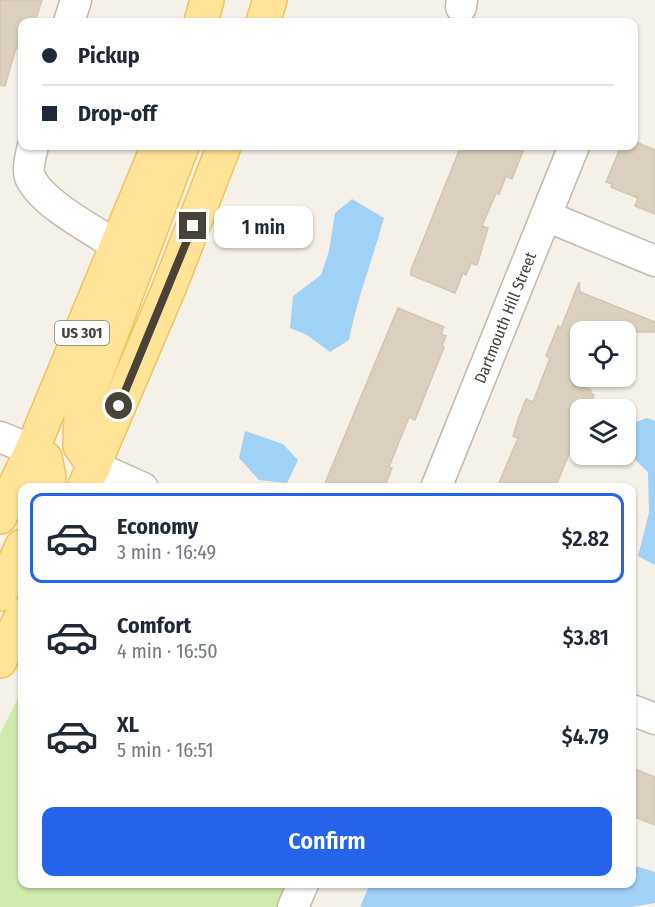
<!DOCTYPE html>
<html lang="en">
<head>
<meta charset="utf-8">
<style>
  body { margin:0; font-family:"Fira Sans Condensed",sans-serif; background:#f6f6f7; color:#1f2937; height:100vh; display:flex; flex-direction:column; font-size:22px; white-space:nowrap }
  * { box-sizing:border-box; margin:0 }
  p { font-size:20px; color:#747a83 }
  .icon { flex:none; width:33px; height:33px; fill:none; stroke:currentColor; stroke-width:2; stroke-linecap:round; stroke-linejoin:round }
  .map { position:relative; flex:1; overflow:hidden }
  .drawer { position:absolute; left:18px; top:483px; width:618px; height:405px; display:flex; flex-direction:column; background:#fff; border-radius:12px; box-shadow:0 2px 4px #0004 }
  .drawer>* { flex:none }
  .hud { position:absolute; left:18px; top:18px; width:620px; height:132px; border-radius:12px; box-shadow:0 2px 4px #0004; display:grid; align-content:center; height:132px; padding:0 24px; background:#fff }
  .buttons { position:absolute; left:570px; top:321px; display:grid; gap:12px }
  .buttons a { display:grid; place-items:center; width:66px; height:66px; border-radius:12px; background:#fff; box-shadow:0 2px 4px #0004; font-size:30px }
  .end { position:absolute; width:27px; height:27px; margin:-14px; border:8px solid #494236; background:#fff; box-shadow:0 0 0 3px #fff }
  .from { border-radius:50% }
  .bubble { position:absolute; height:42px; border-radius:12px; background:#fff; box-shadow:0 2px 4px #0004; font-size:20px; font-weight:600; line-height:42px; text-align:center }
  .hud b { display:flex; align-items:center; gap:21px; height:57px; font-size:22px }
  .hud b+b { border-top:2px solid #e0e1e3 }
  .hud i { width:15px; height:15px; background:#1f2937 }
  ul { padding:10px 0 0; list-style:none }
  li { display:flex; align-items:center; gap:18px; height:90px; margin:0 12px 9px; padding:0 12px; border:3px solid transparent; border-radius:12px }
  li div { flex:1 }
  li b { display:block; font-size:22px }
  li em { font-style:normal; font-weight:600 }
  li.on { border-color:#2563eb }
  li>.icon { width:54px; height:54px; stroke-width:1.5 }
  .action { display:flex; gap:12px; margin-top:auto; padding:12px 24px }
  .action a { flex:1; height:69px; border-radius:12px; background:#2563eb; color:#fff; font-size:24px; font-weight:600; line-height:69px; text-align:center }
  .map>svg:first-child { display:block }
  .green { fill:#cfecae }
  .water { fill:#a0d2f6 }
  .building { fill:#dbd0bf; stroke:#d3c5af; stroke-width:1.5 }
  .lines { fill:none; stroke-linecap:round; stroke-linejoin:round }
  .minor-casing { stroke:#c1b9aa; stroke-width:33 }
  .major-casing { stroke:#edc45e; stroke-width:36 }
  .minor { stroke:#fff; stroke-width:30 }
  .major { stroke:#ffe397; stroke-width:33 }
  .route { stroke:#494236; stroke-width:8 }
  .labels { text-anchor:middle; stroke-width:4.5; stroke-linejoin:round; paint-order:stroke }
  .shield { fill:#fff; stroke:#807b72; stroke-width:1.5 }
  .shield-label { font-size:15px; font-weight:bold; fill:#494236 }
  .street-label { font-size:16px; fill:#494236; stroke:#fff }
</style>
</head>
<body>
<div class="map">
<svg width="655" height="907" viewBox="0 0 655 907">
  <rect width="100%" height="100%" fill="#f5f1e8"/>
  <!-- green -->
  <polygon class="green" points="22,690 22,884 298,884 288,907 0,907 0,734"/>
  <!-- water -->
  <g class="water">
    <path d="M352,199L384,218C373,259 357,298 349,340L330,352L307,335L290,328L293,296L321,275L329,251L335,213Z"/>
    <polygon points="647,418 655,421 655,565 638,556 649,513 648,472 626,451 626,426"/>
    <polygon points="245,431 283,444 298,460 287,483 259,480 239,458"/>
    <polygon points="632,865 655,872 655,903 631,907 360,907 370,884 632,884"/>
  </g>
  <!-- building -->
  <g class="building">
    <polygon points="0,0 42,0 35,22 22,22 22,49 16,48 5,86 0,85"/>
    <polygon points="633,141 655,150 655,214 635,206 638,198 611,187 612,184 606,182 621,146 633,146"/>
    <polygon points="461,146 525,146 512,179 506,176 499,194 496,193 482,226 488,228 477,265 471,263 466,275 463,273 455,293 411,275 411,270"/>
    <polygon points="579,282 580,292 655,322 655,332 580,332 580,386 591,390 590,393 594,395 588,410 580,410 580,427 555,488 497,488 518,438 513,436 519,417 526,399 533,402 550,358 546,356 558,326 561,328"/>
    <polygon points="398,308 444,327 441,334 446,336 442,346 444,347 415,420 409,417 389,467 392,468 384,488 323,488"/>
    <polygon points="632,768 655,777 655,825 632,816"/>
  </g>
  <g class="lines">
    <!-- minor casing -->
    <g class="minor-casing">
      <g id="minor">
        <polyline points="461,7 462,0"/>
        <polyline points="69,22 76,0"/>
        <path d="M33,146C31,154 27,170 30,177C42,204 93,230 118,246"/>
        <polyline points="546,216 655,261"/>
        <polyline points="0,437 32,450"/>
        <polyline points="94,466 143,488"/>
        <path id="s1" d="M436,488L574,146"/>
        <polyline points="632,710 655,719"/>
        <polyline points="293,907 303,884"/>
      </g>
    </g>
    <!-- major casing -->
    <g class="major-casing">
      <g id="major">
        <polyline points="201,22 207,0"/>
        <polyline points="263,22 270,0"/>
        <polyline points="32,450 45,458 49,476 47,488"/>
        <polyline points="94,466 80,446 81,414 182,146"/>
        <polyline points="84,488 170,286 224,146"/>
        <polyline points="0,517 32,450 158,146"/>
        <polyline points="0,594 22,546"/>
        <polyline points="0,661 22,615"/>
      </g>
    </g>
    <!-- minor -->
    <use href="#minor" class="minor"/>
    <!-- major -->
    <use href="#major" class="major"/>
  </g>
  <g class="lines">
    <!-- route -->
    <polyline class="route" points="119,406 193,226"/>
  </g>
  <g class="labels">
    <!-- shield labels -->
    <rect class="shield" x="55" y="321" width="54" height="24" rx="4.5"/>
    <g class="shield-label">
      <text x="82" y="338">US 301</text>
    </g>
    <!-- street labels -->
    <g class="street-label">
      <text dy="6" stroke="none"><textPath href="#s1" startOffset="184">Dartmouth Hill Street</textPath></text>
    </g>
  </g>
</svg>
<div class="buttons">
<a><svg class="icon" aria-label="locate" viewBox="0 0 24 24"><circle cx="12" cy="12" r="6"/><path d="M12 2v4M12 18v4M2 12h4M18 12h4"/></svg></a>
<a><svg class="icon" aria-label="layers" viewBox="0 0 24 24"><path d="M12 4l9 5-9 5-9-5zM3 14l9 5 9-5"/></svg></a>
</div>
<i class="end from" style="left:119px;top:406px"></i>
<i class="end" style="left:193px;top:226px"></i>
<div class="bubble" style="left:214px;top:206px;width:99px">1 min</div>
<div class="hud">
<b><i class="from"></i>Pickup</b>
<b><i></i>Drop-off</b>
</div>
<section class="drawer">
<ul>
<li class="on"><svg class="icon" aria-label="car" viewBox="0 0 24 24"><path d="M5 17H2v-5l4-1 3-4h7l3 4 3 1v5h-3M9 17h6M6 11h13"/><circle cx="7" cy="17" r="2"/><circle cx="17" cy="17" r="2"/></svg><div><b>Economy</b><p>3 min · 16:49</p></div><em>$2.82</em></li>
<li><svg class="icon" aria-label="car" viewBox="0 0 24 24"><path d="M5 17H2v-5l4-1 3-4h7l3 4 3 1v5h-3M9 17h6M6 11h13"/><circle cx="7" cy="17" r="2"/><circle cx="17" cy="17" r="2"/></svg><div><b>Comfort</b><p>4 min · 16:50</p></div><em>$3.81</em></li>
<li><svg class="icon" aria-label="car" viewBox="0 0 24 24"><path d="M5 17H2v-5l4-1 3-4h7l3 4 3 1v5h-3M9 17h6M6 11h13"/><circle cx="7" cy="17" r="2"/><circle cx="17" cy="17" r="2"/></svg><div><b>XL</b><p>5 min · 16:51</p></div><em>$4.79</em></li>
</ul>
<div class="action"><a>Confirm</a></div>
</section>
</div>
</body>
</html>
